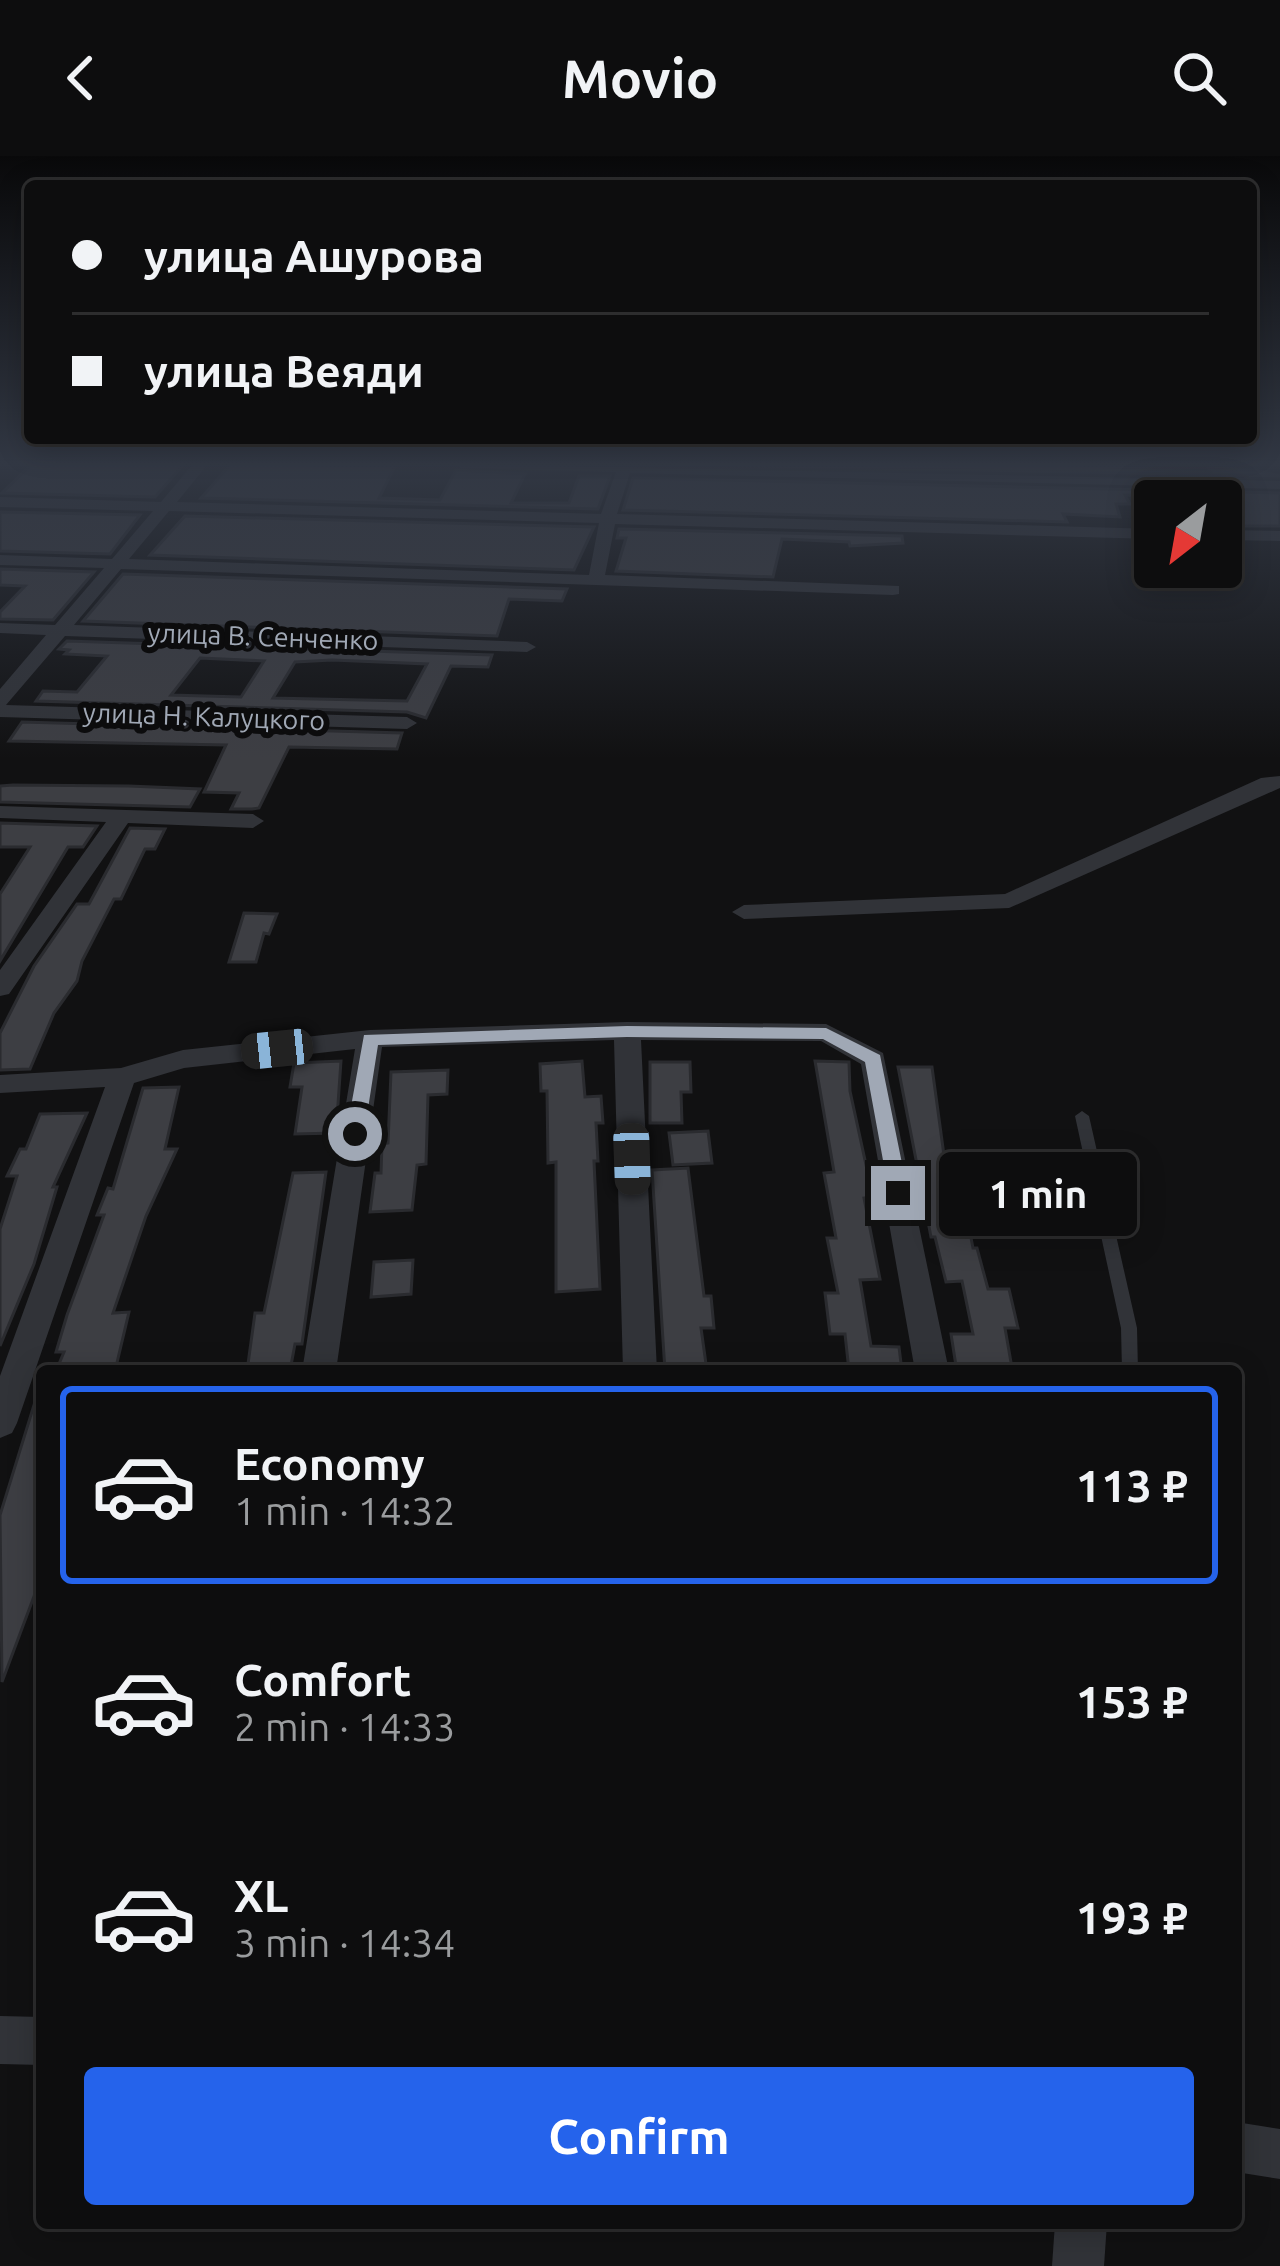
<!DOCTYPE html>
<html lang="en">
<head>
<meta charset="utf-8">
<style>
  body { margin:0; font-family:Ubuntu,sans-serif; background:#1b1b1c; color:#f1f3f6; height:100vh; display:flex; flex-direction:column; font-size:45px; white-space:nowrap }
  * { box-sizing:border-box; margin:0 }
  p { font-size:39px; color:#9a9c9e }
  .icon { flex:none; width:66px; height:66px; fill:none; stroke:currentColor; stroke-width:2; stroke-linecap:round; stroke-linejoin:round }
  .map { position:relative; flex:1; overflow:hidden }
  .details { position:absolute; left:36px; top:1209px; width:1206px; height:864px; display:flex; flex-direction:column; background:#0d0d0e; border-radius:12px; box-shadow:0 6px 30px #0003,0 0 0 3px #2d2d2e }
  .details>* { flex:none }
  .hud { position:absolute; left:24px; top:24px; width:1233px; height:264px; border-radius:12px; box-shadow:0 6px 30px #0003,0 0 0 3px #2d2d2e; display:grid; align-content:center; height:264px; padding:0 48px; background:#0d0d0e }
  .needle { width:78px; rotate:211deg }
  .tools { position:absolute; left:1134px; top:324px; display:grid; gap:24px }
  .tools a { display:grid; place-items:center; width:108px; height:108px; border-radius:12px; background:#0d0d0e; box-shadow:0 6px 30px #0003,0 0 0 3px #2d2d2e; font-size:60px }
  .end { position:absolute; width:54px; height:54px; margin:-27px; border:15px solid #a0a8b5; background:#111; box-shadow:0 0 0 6px #111 }
  .from { border-radius:50% }
  .bubble { position:absolute; height:84px; border-radius:12px; background:#0d0d0e; box-shadow:0 6px 30px #0003,0 0 0 3px #2d2d2e; font-size:39px; font-weight:700; line-height:84px; text-align:center }
  .car { position:absolute; width:36px; height:72px; margin:-36px -18px; border-radius:15px; box-shadow:0 0 9px 3px #0007; background:linear-gradient(#222 24%,#8ab4d8 0 40%,#222 0 76%,#8ab4d8 0 86%,#222 0) }
  .hud b { display:flex; align-items:center; gap:42px; height:114px; font-size:45px }
  .hud b+b { border-top:3px solid #2d2d2e }
  .hud i { width:30px; height:30px; background:#f1f3f6 }
  ul { padding:21px 0 0; list-style:none }
  li { display:flex; align-items:center; gap:36px; height:198px; margin:0 24px 18px; padding:0 24px; border:6px solid transparent; border-radius:12px }
  li div { flex:1 }
  li b { display:block; font-size:45px }
  li em { font-style:normal; font-weight:700 }
  li.current { border-color:#2563eb }
  li>.icon { width:108px; height:108px; stroke-width:1.5 }
  .action { display:flex; gap:24px; margin-top:auto; padding:24px 48px }
  .action a { flex:1; height:138px; border-radius:12px; background:#2563eb; color:#fff; font-size:48px; font-weight:700; line-height:138px; text-align:center }
  header { display:flex; justify-content:space-between; align-items:center; height:156px; padding:0 48px; background:#0d0d0e; font-size:54px; font-weight:700 }
  .map>svg:first-child { display:block }
  .building { fill:#3d3e43; stroke:#2a2b2f; stroke-width:3; fill-rule:evenodd }
  .lines { fill:none; stroke-linecap:round; stroke-linejoin:round }
  .lane { fill:#313338; fill-rule:evenodd }
  .street { fill:#313338; fill-rule:evenodd }
  .route { fill:#a0a8b5 }
  .labels { text-anchor:middle; stroke-width:12; stroke-linejoin:round; paint-order:stroke }
  .far-street-label { font-size:27px; fill:#a0a8b5; stroke:#0c0c0d }
</style>
</head>
<body>
<header><svg class="icon" aria-label="back" viewBox="0 0 24 24"><path d="M15 5l-7 7 7 7"/></svg>Movio<svg class="icon" aria-label="search" viewBox="0 0 24 24"><circle cx="10" cy="10" r="6"/><path d="M15 15l6 6"/></svg></header>
<div class="map">
<svg width="1280" height="2110" viewBox="0 0 1280 2110">
  <rect width="100%" height="100%" fill="#111112"/>
  <!-- building -->
  <g class="building">
    <polygon points="32,308 184,308 155,341 2,337"/>
    <polygon points="231,308 395,310 379,342 440,344 456,314 525,318 511,347 569,347 579,320 610,320 598,353 201,342"/>
    <polygon points="676,308 1078,309 1211,317 1208,312 1255,314 1280,320"/>
    <polygon points="633,322 1280,337 1280,370 1221,370 1221,342 1203,340 1125,339 1130,348 1116,348 1120,361 1063,358 1067,366 623,354"/>
    <polygon points="0,356 140,359 110,398 0,395"/>
    <polygon points="185,360 594,371 574,414 150,399"/>
    <polygon points="619,373 902,380 903,387 850,390 849,386 782,383 773,421 616,415 626,382 617,382"/>
    <polygon points="0,413 94,416 53,464 0,463 0,456 25,430 0,429"/>
    <polygon points="123,418 567,433 562,445 509,443 497,480 83,465"/>
    <path d="M67,485L492,499L488,511L451,510L426,562L407,556L36,545L43,535L77,536L107,500L65,498L69,494L59,493ZM200,502L264,505L241,541L171,539ZM295,506L332,504L427,508L407,545L273,542Z"/>
    <polygon points="22,566 402,577 397,593 289,591 259,652 252,653 231,653 239,637 204,636 226,589 9,585"/>
    <polygon points="13,629 129,630 200,633 190,651 0,646 0,630"/>
    <polygon points="0,667 97,670 83,691 68,691 0,805 0,738 30,691 0,691"/>
    <polygon points="130,672 165,673 155,693 145,693 121,743 114,743 82,805 77,825 54,857 30,913 0,914 0,877 34,810 77,748 89,748"/>
    <polygon points="244,757 277,758 269,778 264,777 256,806 229,806"/>
    <polygon points="341,905 336,977 295,978 302,931 290,931 294,907"/>
    <polygon points="582,905 585,941 601,940 603,967 596,967 598,1005 594,1005 600,1133 556,1136 556,1006 548,1007 547,935 541,935 540,908"/>
    <polygon points="815,905 849,906 850,935 873,1041 864,1042 880,1123 860,1124 871,1190 899,1191 902,1215 849,1215 845,1178 830,1178 825,1137 838,1137 827,1082 836,1082 824,1017 834,1016"/>
    <polygon points="650,906 690,906 691,936 681,936 682,967 650,967"/>
    <polygon points="898,911 932,911 946,1014 958,1014 973,1092 977,1092 988,1133 1009,1133 1018,1172 1005,1172 1012,1212 956,1210 951,1178 973,1178 962,1125 946,1126 935,1081 931,1081"/>
    <polygon points="448,914 447,938 428,939 426,1008 417,1009 412,1054 370,1056 375,1017 381,1017 382,988 388,987 391,916"/>
    <polygon points="179,931 165,993 177,993 146,1060 113,1157 129,1156 115,1215 56,1215 64,1196 56,1196 67,1159 104,1059 97,1059 108,1032 113,1033 143,932"/>
    <polygon points="87,957 53,1031 57,1031 34,1108 0,1190 0,1073 17,1020 7,1020 20,993 26,993 40,958"/>
    <polygon points="708,975 712,1007 673,1009 669,977"/>
    <polygon points="1024,1010 1063,1012 1069,1043 1029,1040"/>
    <polygon points="688,1012 704,1140 711,1140 714,1172 701,1172 707,1215 665,1215 652,1014"/>
    <polygon points="326,1016 302,1188 295,1188 290,1215 247,1215 255,1157 264,1157 293,1017"/>
    <polygon points="413,1104 411,1138 371,1141 374,1106"/>
    <polygon points="38,1236 42,1237 42,1419 2,1526 0,1359"/>
  </g>
  <g class="lines">
    <!-- lane -->
    <polygon class="lane" points="1082,955 1089,960 1137,1172 1138,1215 1122,1215 1121,1172 1075,960"/>
    <!-- street -->
    <g class="street">
      <path d="M193,308H208L177,346L601,358L616,316L462,312L455,308L1280,325V333L630,317L617,358L1155,373V383L615,368L605,419L899,430V438L893,439L121,413L74,469L527,486L536,491L527,496L65,480L6,549L407,561L417,567L407,573L0,561V533L46,479L0,477V467L55,469L104,412L0,409V399L112,403L153,355L0,351V341L161,346ZM169,355L599,367L589,419L129,403Z"/>
      <polygon points="1221,374 1280,375 1280,385 1221,384"/>
      <polygon points="1280,620 1280,632 1009,752 744,763 732,756 744,749 1005,738 1261,622"/>
      <polygon points="0,650 253,658 264,665 253,672 128,667 9,838 0,840 0,814 106,666 0,662"/>
      <polygon points="627,866 826,868 883,897 949,1215 915,1215 861,908 821,885 641,884 657,1215 623,1215 614,884 382,891 336,1215 302,1215 355,893 184,912 134,927 17,1267 12,1277 0,1282 0,1220 105,931 0,937 0,919 121,912 183,894 370,874"/>
      <polygon points="0,1860 42,1861 42,1909 0,1908"/>
      <polygon points="1236,1966 1280,1973 1280,2023 1236,2016"/>
      <polygon points="1055,2067 1107,2067 1104,2110 1052,2110"/>
    </g>
  </g>
  <!-- sky -->
  <linearGradient id="sky" x2="0" y2="1"><stop stop-color="#09090a"/><stop offset="0.51" stop-color="#323844"/><stop offset="1" stop-color="#323844" stop-opacity="0"/></linearGradient>
  <rect width="1280" height="603" fill="url(#sky)"/>
  <!-- route -->
  <polygon class="route" points="627,870 826,872 880,899 908,1037 905,1042 892,1042 889,1037 865,906 823,883 627,881 378,889 364,978 355,984 346,978 364,879"/>
  <g class="labels">
    <!-- far-street labels -->
    <g class="far-street-label">
      <text transform="translate(263 481) rotate(2)" y="9">улица В. Сенченко</text>
      <text transform="translate(204 561) rotate(2)" y="9">улица Н. Калуцкого</text>
    </g>
  </g>
</svg>
<div class="tools">
<a><svg class="needle" viewBox="-14 -14 28 28"><path d="M0-13l5 13h-10z" fill="#e53935"/><path d="M0 13l5-13h-10z" fill="#9a9c9e"/></svg></a>
</div>
<i class="end from" style="left:355px;top:978px"></i>
<i class="end" style="left:898px;top:1037px"></i>
<div class="bubble" style="left:939px;top:996px;width:198px">1 min</div>
<i class="car" style="left:277px;top:893px;rotate:264deg"></i>
<i class="car" style="left:632px;top:1003px;rotate:178deg"></i>
<div class="hud">
<b><i class="from"></i>улица Ашурова</b>
<b><i></i>улица Веяди</b>
</div>
<section class="details">
<ul>
<li class="current"><svg class="icon" aria-label="car" viewBox="0 0 24 24"><path d="M5 17H2v-5l4-1 3-4h7l3 4 3 1v5h-3M9 17h6M6 11h13"/><circle cx="7" cy="17" r="2"/><circle cx="17" cy="17" r="2"/></svg><div><b>Economy</b><p>1 min · 14:32</p></div><em>113 ₽</em></li>
<li><svg class="icon" aria-label="car" viewBox="0 0 24 24"><path d="M5 17H2v-5l4-1 3-4h7l3 4 3 1v5h-3M9 17h6M6 11h13"/><circle cx="7" cy="17" r="2"/><circle cx="17" cy="17" r="2"/></svg><div><b>Comfort</b><p>2 min · 14:33</p></div><em>153 ₽</em></li>
<li><svg class="icon" aria-label="car" viewBox="0 0 24 24"><path d="M5 17H2v-5l4-1 3-4h7l3 4 3 1v5h-3M9 17h6M6 11h13"/><circle cx="7" cy="17" r="2"/><circle cx="17" cy="17" r="2"/></svg><div><b>XL</b><p>3 min · 14:34</p></div><em>193 ₽</em></li>
</ul>
<div class="action"><a>Confirm</a></div>
</section>
</div>
</body>
</html>
